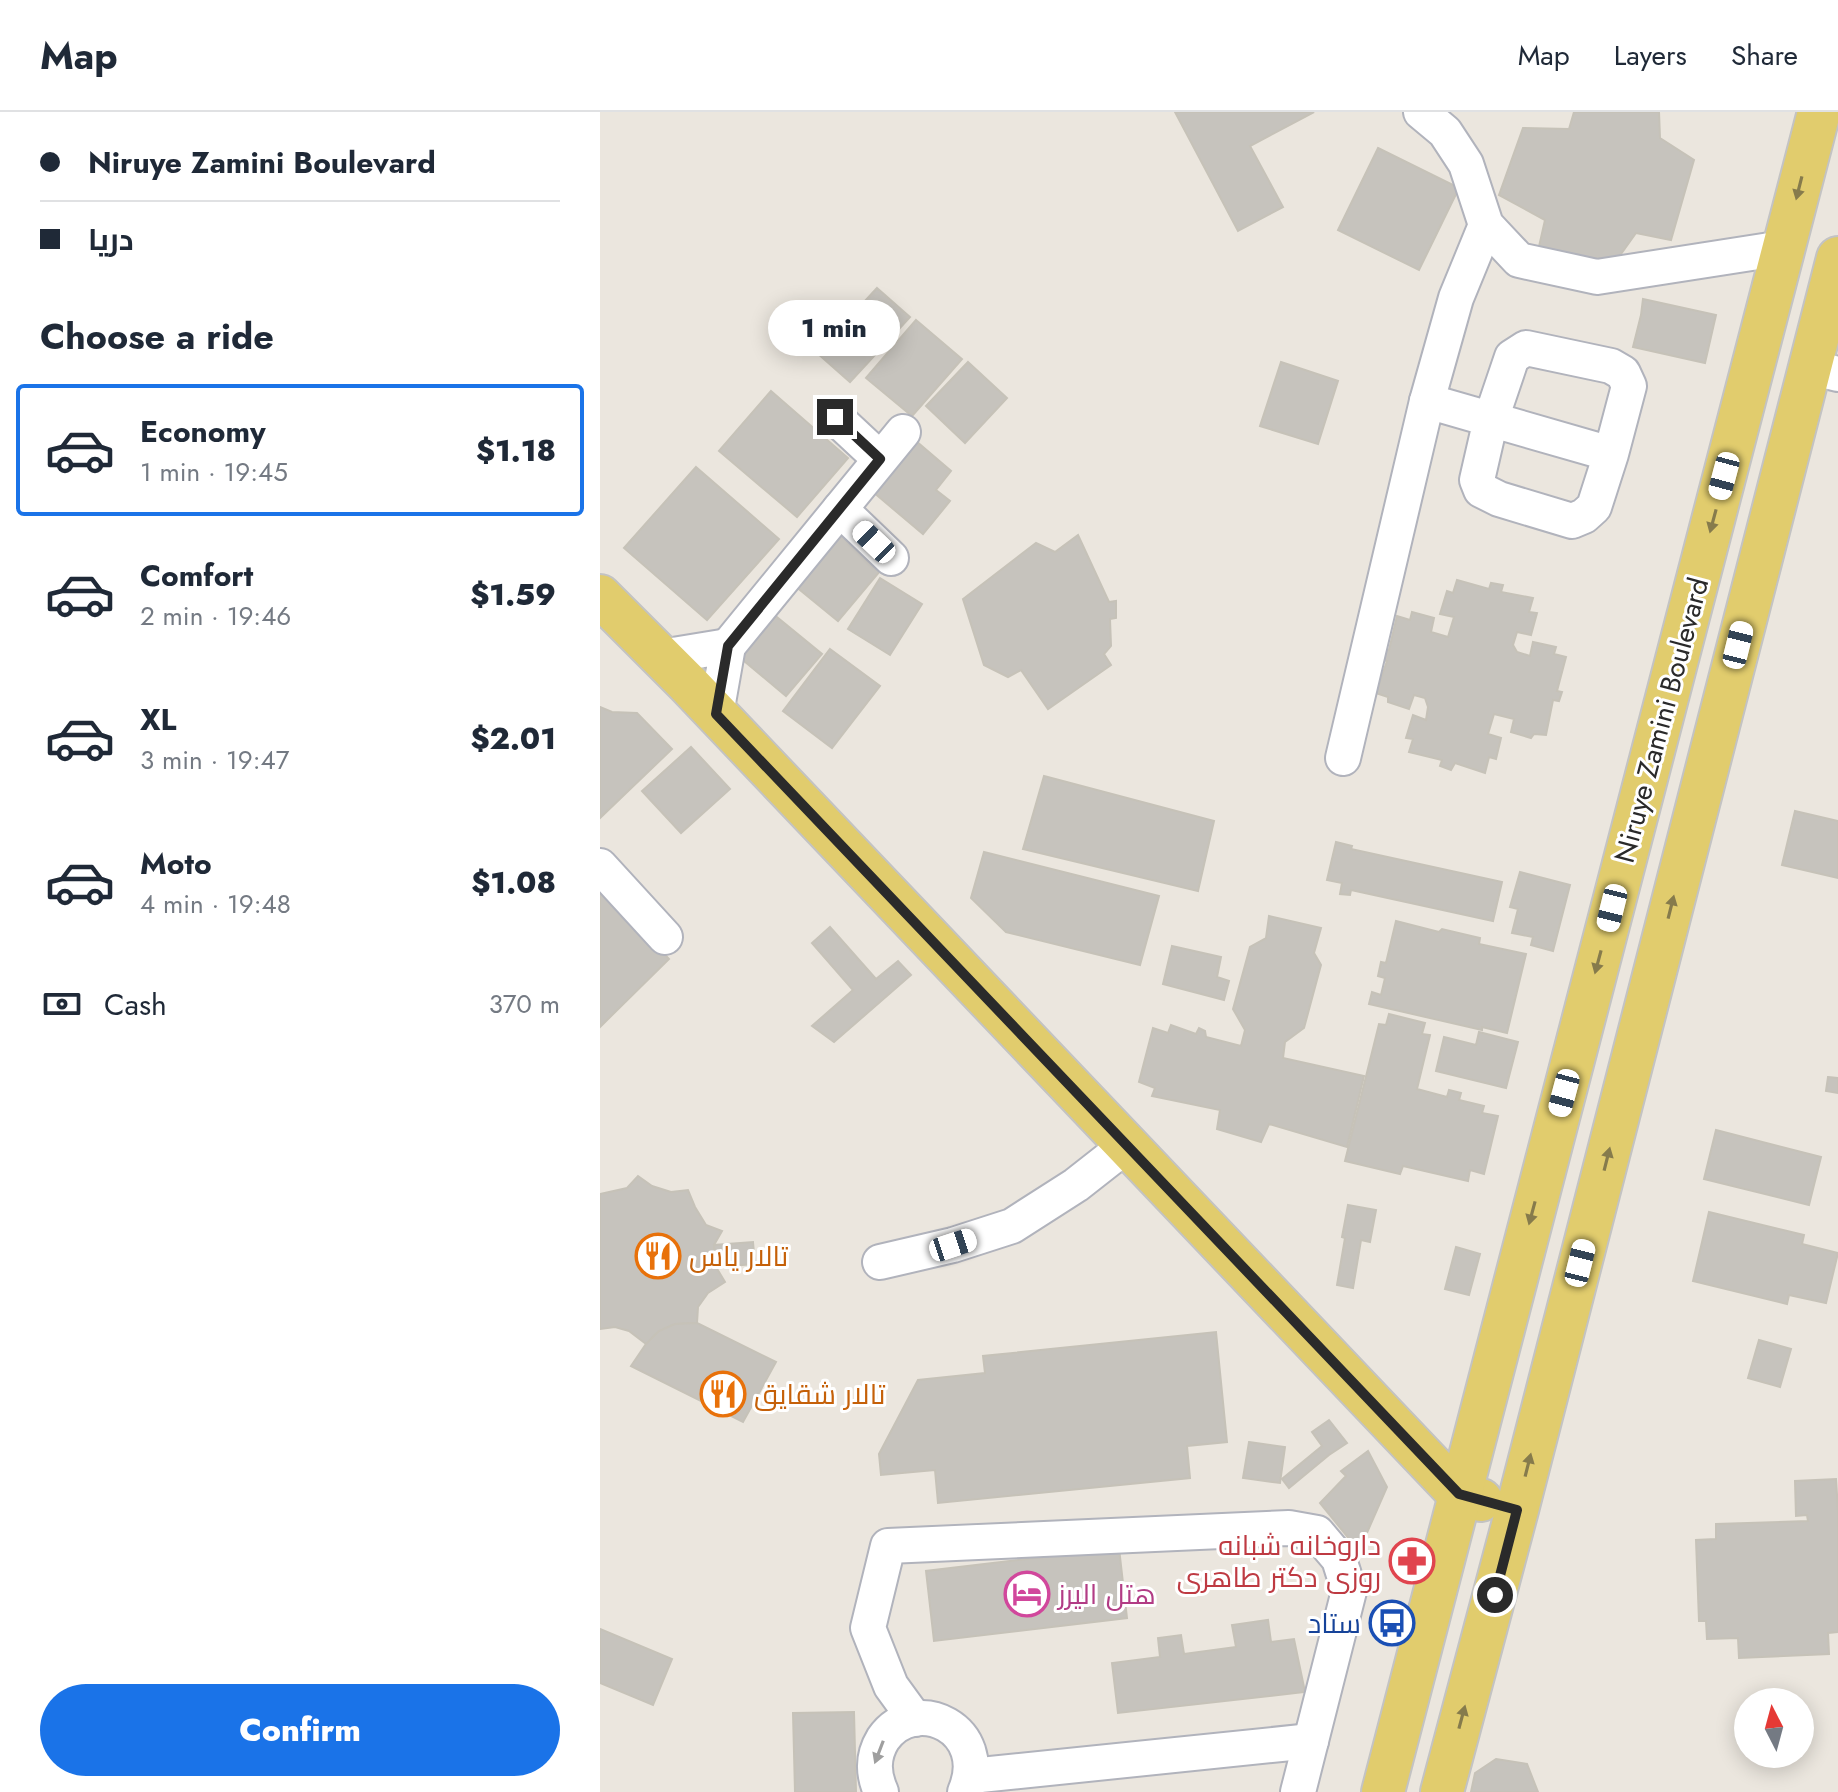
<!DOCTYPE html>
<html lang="en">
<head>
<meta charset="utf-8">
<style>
  body { margin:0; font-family:Jost,Cairo,sans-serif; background:#f2f2f3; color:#1f2937; height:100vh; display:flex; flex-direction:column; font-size:30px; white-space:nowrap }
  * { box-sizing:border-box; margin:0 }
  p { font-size:26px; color:#747a83 }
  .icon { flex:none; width:44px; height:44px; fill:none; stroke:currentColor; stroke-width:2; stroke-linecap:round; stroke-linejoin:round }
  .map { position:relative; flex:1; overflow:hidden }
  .details { display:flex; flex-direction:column; background:#fff; width:600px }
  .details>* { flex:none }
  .banner { display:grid; align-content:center; height:176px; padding:0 40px; background:#fff }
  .needle { width:52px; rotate:354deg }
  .fabs { position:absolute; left:1134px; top:1576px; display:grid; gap:16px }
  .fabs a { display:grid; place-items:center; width:80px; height:80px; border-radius:50%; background:#fff; box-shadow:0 4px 20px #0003; font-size:40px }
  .end { position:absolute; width:36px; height:36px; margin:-18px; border:10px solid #2a2a2a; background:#fff; box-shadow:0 0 0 4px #fff }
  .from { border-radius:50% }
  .bubble { position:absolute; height:56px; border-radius:28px; background:#fff; box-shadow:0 4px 20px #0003; font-size:26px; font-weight:800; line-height:56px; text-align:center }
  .car { position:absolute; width:24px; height:48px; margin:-24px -12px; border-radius:10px; box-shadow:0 0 6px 2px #0007; background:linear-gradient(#fff 24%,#345 0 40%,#fff 0 76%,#345 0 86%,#fff 0) }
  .banner b { display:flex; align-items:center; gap:28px; height:76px; font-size:30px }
  .banner b+b { border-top:2px solid #e0e1e3 }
  .banner i { width:20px; height:20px; background:#1f2937 }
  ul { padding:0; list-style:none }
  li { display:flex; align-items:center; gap:24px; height:132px; margin:0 16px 12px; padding:0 24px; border:4px solid transparent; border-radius:8px }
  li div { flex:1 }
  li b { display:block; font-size:30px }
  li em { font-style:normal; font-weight:800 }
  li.selected { border-color:#1a73e8 }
  li>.icon { width:72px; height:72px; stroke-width:1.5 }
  h2 { padding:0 40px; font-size:36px; line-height:96px }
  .pay { display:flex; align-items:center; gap:20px; height:88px; padding:0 40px; font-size:30px }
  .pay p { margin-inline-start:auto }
  .button { display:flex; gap:16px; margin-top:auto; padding:16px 40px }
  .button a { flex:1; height:92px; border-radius:48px; background:#1a73e8; color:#fff; font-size:32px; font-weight:800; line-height:92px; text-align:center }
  header { display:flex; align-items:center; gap:48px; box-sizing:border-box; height:112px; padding:0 40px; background:#fff; border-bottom:2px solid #e0e1e3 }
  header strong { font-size:38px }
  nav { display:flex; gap:44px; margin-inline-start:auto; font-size:28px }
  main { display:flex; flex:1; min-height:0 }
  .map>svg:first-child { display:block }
  .building { fill:#c6c3bd; stroke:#c6c2b8; stroke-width:2 }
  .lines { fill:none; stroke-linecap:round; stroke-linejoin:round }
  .minor-casing { stroke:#b1b3bc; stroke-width:38 }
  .major-casing { stroke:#c3c3c3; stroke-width:46 }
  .minor { stroke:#fff; stroke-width:34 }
  .major { stroke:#e1cc6d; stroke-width:42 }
  .oneway { fill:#867b4c }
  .oneway2 { fill:#9f9f9f }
  .route { stroke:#2a2a2a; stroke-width:10 }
  .labels { text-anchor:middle; stroke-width:6; stroke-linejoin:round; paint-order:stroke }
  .street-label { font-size:28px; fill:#2a2a2a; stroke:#fff }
  .food-label { font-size:28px; fill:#c56008; stroke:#fff; text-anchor:start }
  .health-label { font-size:28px; fill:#be3a42; stroke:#fff; text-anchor:end }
  .hotel-label { font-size:28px; fill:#b23c85; stroke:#fff; text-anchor:start }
  .transit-label { font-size:28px; fill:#164399; stroke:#fff; text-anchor:end }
</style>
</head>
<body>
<header>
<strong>Map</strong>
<nav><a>Map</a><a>Layers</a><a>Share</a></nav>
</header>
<main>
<section class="details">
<div class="banner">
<b><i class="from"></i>Niruye Zamini Boulevard</b>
<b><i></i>دریا</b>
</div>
<h2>Choose a ride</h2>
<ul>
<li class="selected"><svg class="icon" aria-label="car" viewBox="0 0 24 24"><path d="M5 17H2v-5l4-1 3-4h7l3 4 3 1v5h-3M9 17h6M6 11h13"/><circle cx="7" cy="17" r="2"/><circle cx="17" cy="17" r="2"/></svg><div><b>Economy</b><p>1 min · 19:45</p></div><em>$1.18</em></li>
<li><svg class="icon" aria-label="car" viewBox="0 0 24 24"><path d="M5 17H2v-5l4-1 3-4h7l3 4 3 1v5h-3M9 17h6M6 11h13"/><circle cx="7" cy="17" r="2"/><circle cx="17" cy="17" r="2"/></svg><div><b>Comfort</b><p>2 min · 19:46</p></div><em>$1.59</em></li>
<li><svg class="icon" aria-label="car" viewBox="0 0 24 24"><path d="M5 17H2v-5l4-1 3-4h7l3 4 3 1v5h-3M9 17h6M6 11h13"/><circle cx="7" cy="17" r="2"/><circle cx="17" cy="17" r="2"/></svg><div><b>XL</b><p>3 min · 19:47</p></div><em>$2.01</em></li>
<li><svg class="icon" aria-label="car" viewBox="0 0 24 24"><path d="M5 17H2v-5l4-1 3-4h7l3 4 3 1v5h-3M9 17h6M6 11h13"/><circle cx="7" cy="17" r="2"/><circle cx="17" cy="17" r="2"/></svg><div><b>Moto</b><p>4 min · 19:48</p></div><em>$1.08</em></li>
</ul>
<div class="pay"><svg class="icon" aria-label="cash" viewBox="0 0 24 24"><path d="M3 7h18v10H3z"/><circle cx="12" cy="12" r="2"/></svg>Cash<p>370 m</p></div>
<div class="button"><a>Confirm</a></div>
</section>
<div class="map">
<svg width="1238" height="1680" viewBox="0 0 1238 1680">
  <rect width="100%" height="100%" fill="#ebe6de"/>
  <!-- building -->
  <g class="building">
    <polygon points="575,0 714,0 650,34 683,95 638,119"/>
    <polygon points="974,0 1059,0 1060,26 1094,48 1071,128 1036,121 1011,156 938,139 945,108 899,83 923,16 969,17"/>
    <polygon points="778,36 859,76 819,158 738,118"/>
    <polygon points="277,176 310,205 250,270 217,241"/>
    <polygon points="1043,187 1116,203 1105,251 1033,235 1041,203"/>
    <polygon points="316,208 362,247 312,304 266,266"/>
    <polygon points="368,250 407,286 365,331 326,294"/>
    <polygon points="681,250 738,269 718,332 660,314"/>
    <polygon points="171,279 248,346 197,405 119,339"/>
    <polygon points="316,329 351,359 336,378 350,389 323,422 273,380"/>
    <polygon points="96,355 179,427 107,508 24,436"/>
    <polygon points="242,416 286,452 238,509 194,473"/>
    <polygon points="478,423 509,490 516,489 516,506 510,507 511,534 504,542 511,553 448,597 421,558 408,565 384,553 363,487 436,431 455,440"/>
    <polygon points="280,466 322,492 290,543 248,517"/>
    <polygon points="857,468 889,477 891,471 903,473 901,480 933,486 929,500 937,501 931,523 917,520 913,533 917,540 930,544 933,530 956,535 954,542 966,545 957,579 962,580 959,589 953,588 946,623 934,622 931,626 911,620 914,607 894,602 888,622 901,626 896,647 889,645 885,661 855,651 851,658 840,654 842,648 809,640 813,627 806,626 813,603 826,608 828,595 825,586 814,583 809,597 788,590 788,585 776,581 787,549 779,547 783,536 789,538 797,504 810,508 812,500 834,506 831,520 848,525 854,505 840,502 847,479 853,481"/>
    <polygon points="172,501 222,542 186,584 137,543"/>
    <polygon points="230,537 280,574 232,636 183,599"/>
    <polygon points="0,595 12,600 37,601 72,637 0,706"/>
    <polygon points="91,635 130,677 81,721 42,679"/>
    <polygon points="444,664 614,709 598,779 423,737"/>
    <polygon points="1195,699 1238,709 1238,766 1182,753"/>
    <polygon points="736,730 752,734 751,737 902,770 893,809 751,778 750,783 740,782 742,771 727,768"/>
    <polygon points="384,740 559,784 540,853 406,820 371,786"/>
    <polygon points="920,760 970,773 953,839 931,833 933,825 912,821 918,797 910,795"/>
    <polygon points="0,774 69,847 0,915"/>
    <polygon points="669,804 721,816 714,841 721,853 704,916 685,930 683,946 764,964 747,1035 669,1012 661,1030 617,1017 620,998 552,984 555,976 539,970 553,916 568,921 571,913 596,922 599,916 605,919 606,925 641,934 645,918 633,897 650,835 666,826"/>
    <polygon points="796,809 839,820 842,817 880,826 879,832 926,842 907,921 882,915 882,918 769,892 772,880 781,883 785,866 778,864 781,850 786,851"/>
    <polygon points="230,815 276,867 298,849 311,863 234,930 212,914 253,878 212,831"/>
    <polygon points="572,834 621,845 617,865 629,869 624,888 563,872"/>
    <polygon points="789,902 825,911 822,922 830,923 817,977 847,985 849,978 861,981 859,988 884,994 882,1001 898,1004 884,1062 870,1058 868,1069 803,1054 800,1062 745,1049 779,912 786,913"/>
    <polygon points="879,920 918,930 906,976 836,959 844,925 876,933"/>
    <polygon points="1228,965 1238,966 1238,981 1226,979"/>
    <polygon points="1116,1018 1221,1045 1209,1093 1104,1067"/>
    <polygon points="38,1064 52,1074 71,1080 88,1078 95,1095 106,1113 122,1119 114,1133 116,1155 125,1170 108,1181 98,1195 97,1211 75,1212 59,1219 46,1232 29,1219 15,1215 0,1217 0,1082 27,1076"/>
    <polygon points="748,1093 776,1098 770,1130 761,1128 753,1176 737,1173 745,1126 742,1125"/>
    <polygon points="1109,1100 1204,1123 1202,1132 1238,1141 1226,1191 1189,1183 1187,1192 1093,1169"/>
    <polygon points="153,1130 155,1152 116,1155 114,1133"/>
    <polygon points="856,1135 880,1142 869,1183 845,1177"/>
    <polygon points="97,1211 176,1250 143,1310 31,1254 46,1232 59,1219 75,1212"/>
    <polygon points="616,1220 627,1330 587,1334 590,1366 338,1391 335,1358 281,1363 279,1342 318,1268 385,1261 383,1244"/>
    <polygon points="1159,1228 1191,1237 1180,1275 1148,1266"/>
    <polygon points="729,1308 747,1331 729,1343 689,1376 682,1367 722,1334 712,1320"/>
    <polygon points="649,1330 685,1335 680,1371 643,1366"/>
    <polygon points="768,1339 787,1375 759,1439 720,1391 746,1364 741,1359"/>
    <polygon points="1236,1367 1238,1398 1238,1520 1228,1521 1229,1542 1139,1546 1138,1526 1107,1527 1106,1509 1099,1509 1096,1428 1116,1427 1116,1412 1208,1409 1207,1403 1196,1404 1195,1369"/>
    <polygon points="519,1436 527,1506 334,1529 326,1459"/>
    <polygon points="668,1508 671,1530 694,1527 705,1580 518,1601 512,1551 560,1545 558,1526 581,1523 584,1542 636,1535 632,1513"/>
    <polygon points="0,1517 72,1547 53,1593 0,1571"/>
    <polygon points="254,1600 256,1680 195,1680 193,1601"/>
    <polygon points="896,1647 927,1652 938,1680 871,1680 875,1661"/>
  </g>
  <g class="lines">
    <!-- minor casing -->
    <g class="minor-casing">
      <g id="minor">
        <polyline points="821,0 845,20 866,52 886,113 919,148 997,165 1183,136"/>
        <polyline points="1209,255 1238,262"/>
        <polyline points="827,289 1011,342 1029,274 1023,261 1011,254 926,236 912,245 891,307 877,368 881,378 899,387 972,409 984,404 994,395 1011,342"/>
        <polyline points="235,305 280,347"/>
        <polyline points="240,397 291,446"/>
        <polyline points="128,534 303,320"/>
        <polyline points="61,545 128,534 116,602"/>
        <polyline points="743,646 827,289 856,186 886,113"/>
        <polyline points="0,754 65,825"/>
        <polyline points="280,1150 353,1133 412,1114 476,1073 527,1033"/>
        <polyline points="315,1607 291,1574 268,1516 288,1434 689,1416 717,1421 739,1447 749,1479 698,1680"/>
        <polyline points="371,1664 711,1629"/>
        <path d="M281,1680C273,1662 272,1645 283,1627C316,1580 392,1618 365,1680"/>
      </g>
    </g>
    <!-- major casing -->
    <g class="major-casing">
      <g id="major">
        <polyline points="0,484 87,571 859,1382 881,1388"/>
        <polyline points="783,1680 1219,0"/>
        <polyline points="842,1680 917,1398 1238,146"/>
      </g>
    </g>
    <!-- minor -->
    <use href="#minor" class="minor"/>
    <!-- major -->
    <use href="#major" class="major"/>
  </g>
  <!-- one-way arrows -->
  <defs><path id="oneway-solid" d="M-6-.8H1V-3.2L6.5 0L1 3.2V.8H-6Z" transform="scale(2)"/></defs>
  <g class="oneway">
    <use href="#oneway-solid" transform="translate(1199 76) rotate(104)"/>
    <use href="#oneway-solid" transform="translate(1113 409) rotate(105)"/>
    <use href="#oneway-solid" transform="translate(1071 795) rotate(-76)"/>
    <use href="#oneway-solid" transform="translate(998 850) rotate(105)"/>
    <use href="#oneway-solid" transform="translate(1007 1047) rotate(-76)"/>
    <use href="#oneway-solid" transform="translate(932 1101) rotate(105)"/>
    <use href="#oneway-solid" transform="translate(928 1353) rotate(-76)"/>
    <use href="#oneway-solid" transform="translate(862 1605) rotate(-75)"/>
  </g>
  <use class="oneway2" href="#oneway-solid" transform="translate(279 1640) rotate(111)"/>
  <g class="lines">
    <!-- route -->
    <polyline class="route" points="235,305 280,347 128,534 116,602 859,1382 917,1398 895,1483"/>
  </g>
  <!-- icons -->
  <defs>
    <g id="restaurant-ring" transform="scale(2.3)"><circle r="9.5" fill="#fff" stroke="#e8710a" stroke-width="1.5"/><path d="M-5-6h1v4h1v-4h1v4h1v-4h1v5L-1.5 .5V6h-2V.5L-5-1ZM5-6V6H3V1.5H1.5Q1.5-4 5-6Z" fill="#e8710a"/></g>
    <g id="pharmacy-ring" transform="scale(2.3)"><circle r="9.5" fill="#fff" stroke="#e0444e" stroke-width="1.5"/><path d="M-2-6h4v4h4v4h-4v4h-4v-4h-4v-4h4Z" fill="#e0444e"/></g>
    <g id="hotel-ring" transform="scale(2.3)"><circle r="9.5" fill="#fff" stroke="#d1479c" stroke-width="1.5"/><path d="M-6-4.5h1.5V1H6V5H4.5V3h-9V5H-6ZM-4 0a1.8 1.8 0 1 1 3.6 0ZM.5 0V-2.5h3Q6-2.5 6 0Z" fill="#d1479c"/></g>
    <g id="bus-ring" transform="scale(2.3)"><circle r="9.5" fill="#fff" stroke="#1a4fb4" stroke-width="1.5"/><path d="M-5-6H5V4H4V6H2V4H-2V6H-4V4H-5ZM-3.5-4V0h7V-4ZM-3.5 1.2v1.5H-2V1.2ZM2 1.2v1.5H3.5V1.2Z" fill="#1a4fb4"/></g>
  </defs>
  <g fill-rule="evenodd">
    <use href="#restaurant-ring" x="58" y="1144"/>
    <use href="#restaurant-ring" x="123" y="1282"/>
    <use href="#pharmacy-ring" x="812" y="1449"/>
    <use href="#hotel-ring" x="427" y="1482"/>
    <use href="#bus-ring" x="792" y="1511"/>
  </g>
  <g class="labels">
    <!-- street labels -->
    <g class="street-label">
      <text transform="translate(1061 608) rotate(-75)" y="10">Niruye Zamini Boulevard</text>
    </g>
    <!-- food labels -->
    <g class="food-label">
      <text x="89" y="1154">تالار یاس</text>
      <text x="154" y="1292">تالار شقایق</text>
    </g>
    <!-- health labels -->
    <g class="health-label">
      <text x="781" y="1443">داروخانه شبانه<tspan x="781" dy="32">روزی دکتر طاهری</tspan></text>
    </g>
    <!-- hotel labels -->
    <g class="hotel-label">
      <text x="458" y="1492">هتل الیرز</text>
    </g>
    <!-- transit labels -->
    <g class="transit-label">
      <text x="761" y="1521">ستاد</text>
    </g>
  </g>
</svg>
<div class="fabs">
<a><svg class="needle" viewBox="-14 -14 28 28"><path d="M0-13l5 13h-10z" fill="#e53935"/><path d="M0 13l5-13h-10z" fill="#747a83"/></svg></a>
</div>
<i class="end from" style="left:895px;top:1483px"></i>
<i class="end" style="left:235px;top:305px"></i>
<div class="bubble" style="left:168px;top:188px;width:132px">1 min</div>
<i class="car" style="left:1124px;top:364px;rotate:195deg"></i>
<i class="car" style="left:274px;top:430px;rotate:314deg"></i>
<i class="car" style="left:1138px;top:533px;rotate:14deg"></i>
<i class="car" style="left:1012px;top:796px;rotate:194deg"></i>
<i class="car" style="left:964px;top:981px;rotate:195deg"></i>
<i class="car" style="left:353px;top:1133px;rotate:72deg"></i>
<i class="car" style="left:980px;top:1151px;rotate:14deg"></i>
</div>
</main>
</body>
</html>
